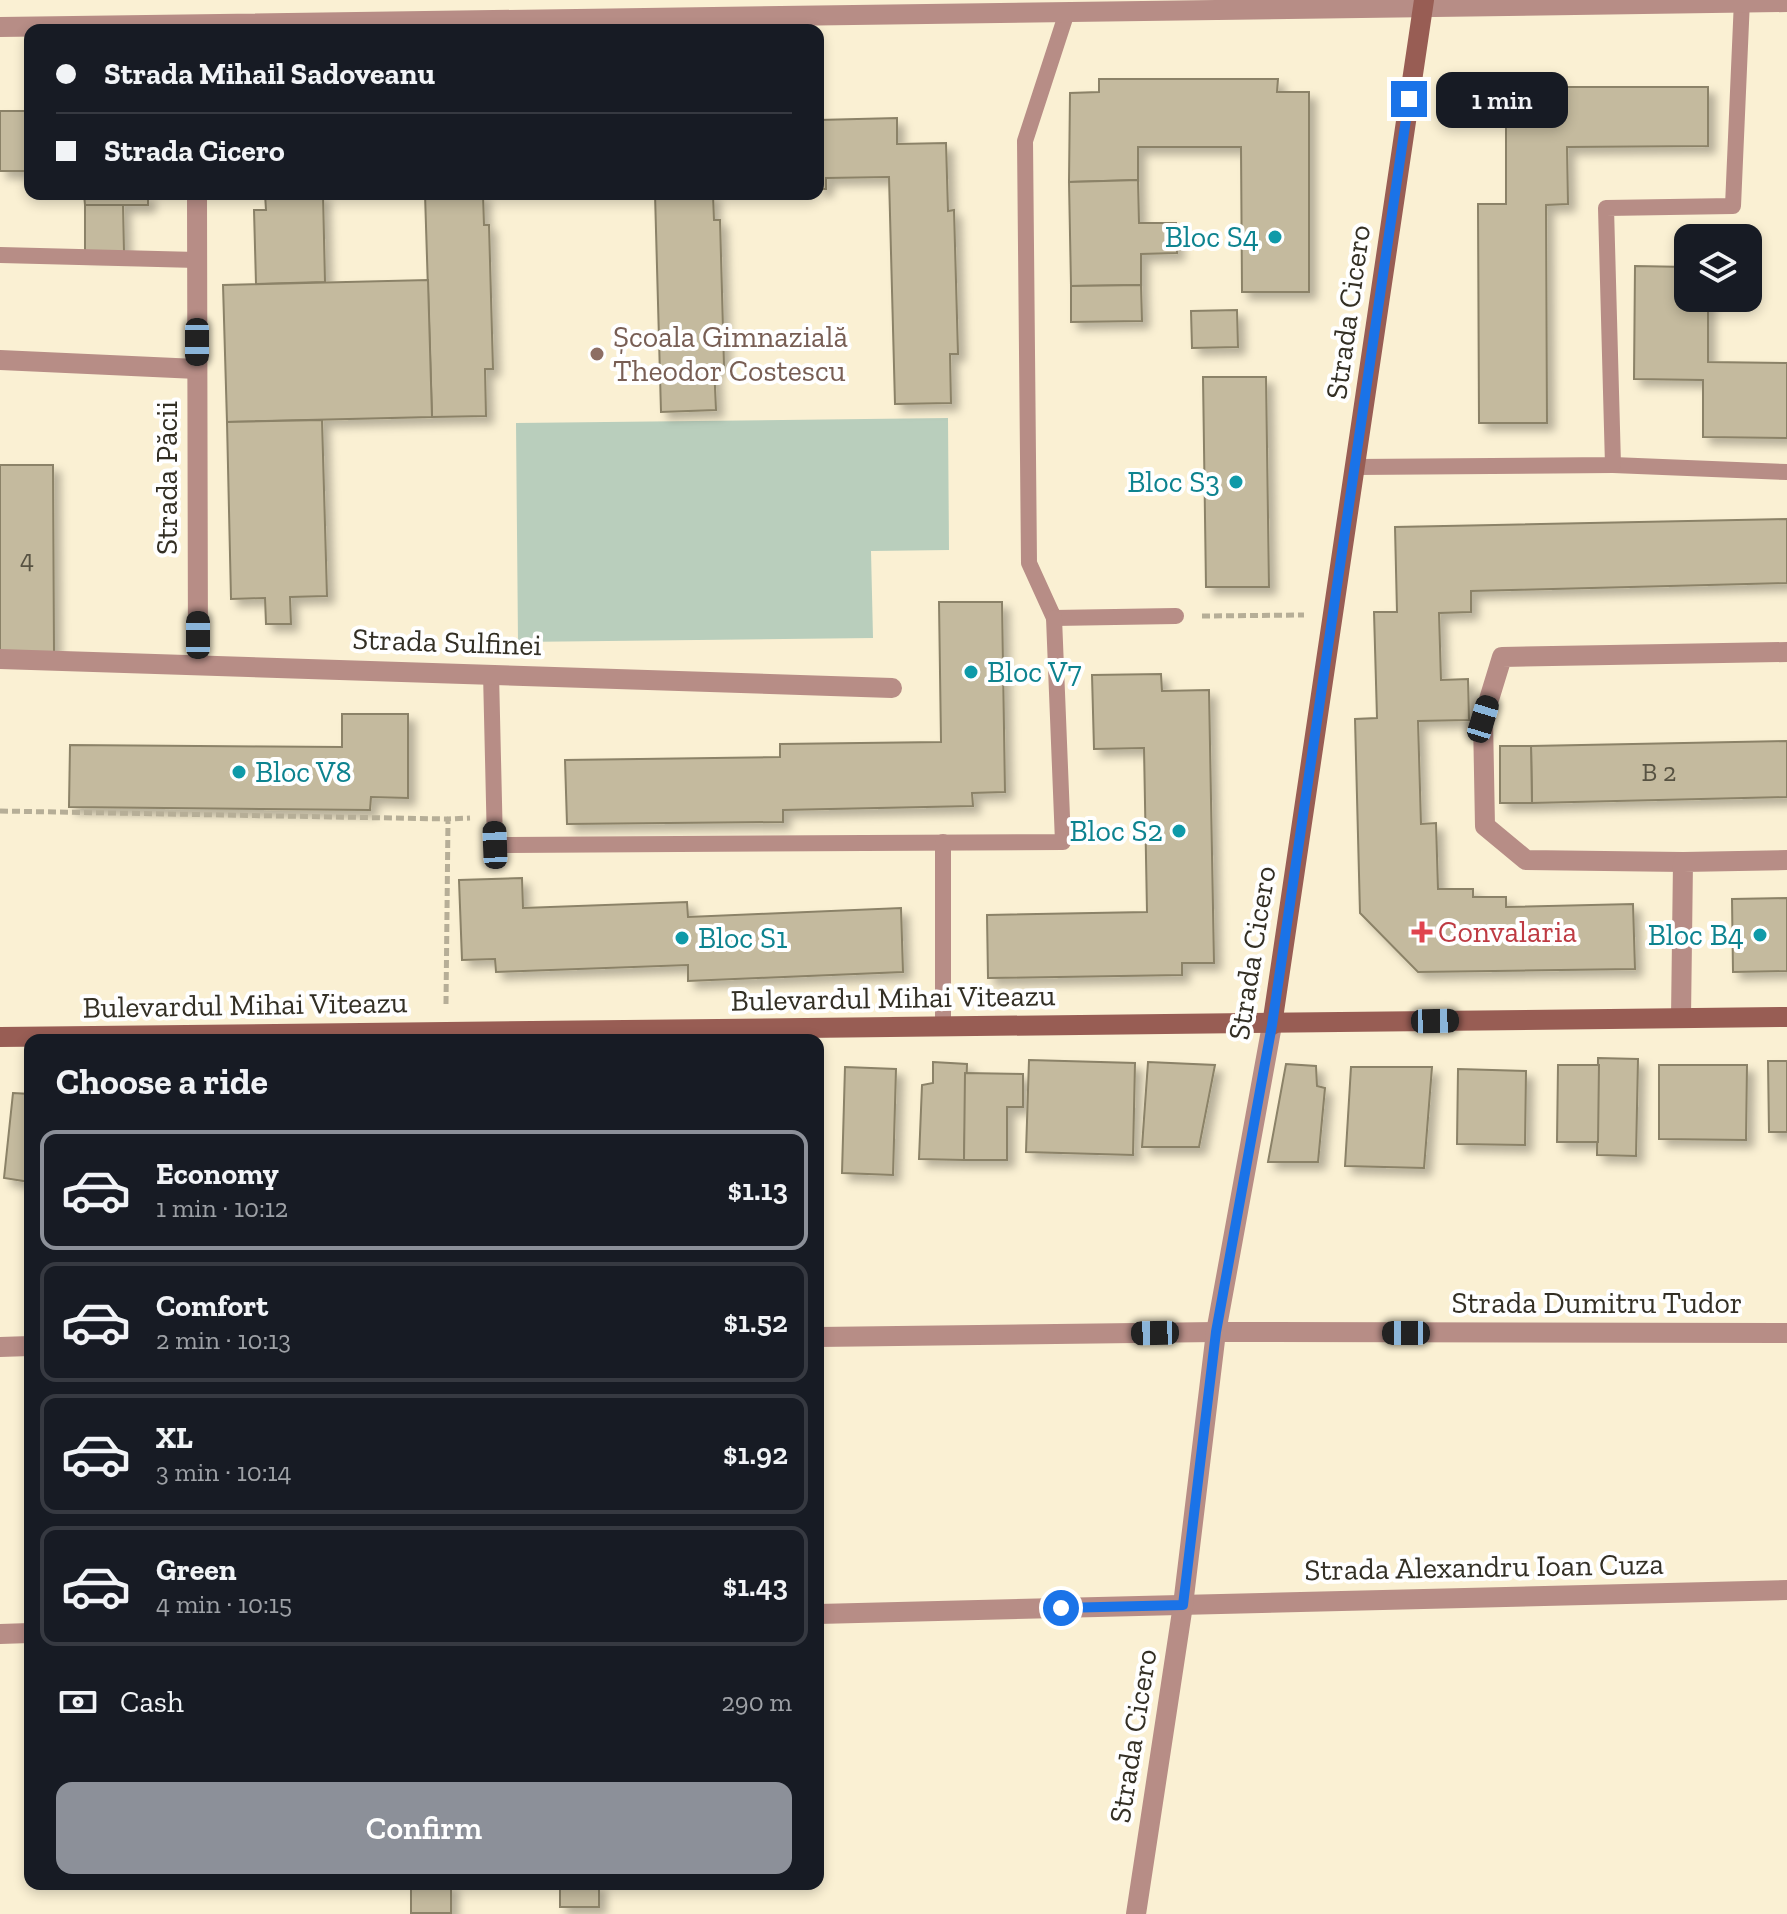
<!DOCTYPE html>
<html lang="en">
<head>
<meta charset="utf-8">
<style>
  body { margin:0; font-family:"Zilla Slab",serif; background:#20242c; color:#f1f3f6; height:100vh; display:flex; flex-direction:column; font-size:30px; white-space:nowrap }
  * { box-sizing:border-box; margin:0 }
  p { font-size:26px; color:#9ea1a6 }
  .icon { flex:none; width:44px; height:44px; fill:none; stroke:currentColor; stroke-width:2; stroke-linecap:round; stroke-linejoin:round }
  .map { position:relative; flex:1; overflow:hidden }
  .details { position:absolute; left:24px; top:1034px; width:800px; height:856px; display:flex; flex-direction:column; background:#171b24; border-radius:16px; box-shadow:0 4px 12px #0003 }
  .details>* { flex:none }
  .banner { position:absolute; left:24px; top:24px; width:800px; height:176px; border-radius:16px; box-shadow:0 4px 12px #0003; display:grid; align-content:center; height:176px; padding:0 32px; background:#171b24 }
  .tools { position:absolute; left:1674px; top:224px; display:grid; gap:16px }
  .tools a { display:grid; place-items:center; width:88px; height:88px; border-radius:16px; background:#171b24; box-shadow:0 4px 12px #0003; font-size:40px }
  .end { position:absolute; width:36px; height:36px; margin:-18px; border:10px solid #1a73e8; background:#fff; box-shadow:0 0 0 4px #fff }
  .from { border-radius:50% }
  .bubble { position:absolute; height:56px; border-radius:16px; background:#171b24; box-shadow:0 4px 12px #0003; font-size:26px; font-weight:600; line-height:56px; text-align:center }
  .car { position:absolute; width:24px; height:48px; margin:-24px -12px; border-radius:10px; box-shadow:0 0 6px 2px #0007; background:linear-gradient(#222 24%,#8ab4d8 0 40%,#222 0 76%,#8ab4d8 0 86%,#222 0) }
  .banner b { display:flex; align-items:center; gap:28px; height:76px; font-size:30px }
  .banner b+b { border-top:2px solid #363941 }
  .banner i { width:20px; height:20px; background:#f1f3f6 }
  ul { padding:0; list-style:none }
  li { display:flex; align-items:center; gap:24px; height:120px; margin:0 16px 12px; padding:0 16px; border:4px solid #363941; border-radius:16px }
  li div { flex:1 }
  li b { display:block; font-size:30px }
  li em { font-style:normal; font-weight:600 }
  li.active { border-color:#8c9099 }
  li>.icon { width:72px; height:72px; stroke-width:1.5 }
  h2 { padding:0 32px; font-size:36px; line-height:96px }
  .pay { display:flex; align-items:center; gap:20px; height:88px; padding:0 32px; font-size:30px }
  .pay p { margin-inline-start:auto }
  .cta { display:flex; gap:16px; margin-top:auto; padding:16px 32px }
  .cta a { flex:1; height:92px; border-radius:16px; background:#8c9099; color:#fff; font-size:32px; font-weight:600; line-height:92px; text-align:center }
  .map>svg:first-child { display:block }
  .green { fill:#b9cebc }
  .building { fill:#c4ba9e; stroke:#8b8267; stroke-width:2; filter:url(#shadow) }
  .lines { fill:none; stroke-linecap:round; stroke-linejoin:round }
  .path { stroke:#b6ae97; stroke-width:5; stroke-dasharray:8 4; stroke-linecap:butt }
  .service { stroke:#b78d86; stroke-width:16 }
  .minor { stroke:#b78d86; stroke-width:20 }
  .tertiary { stroke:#b78d86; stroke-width:20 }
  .secondary { stroke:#985d54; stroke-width:20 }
  .route { stroke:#1a73e8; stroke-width:10 }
  .culture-dot { fill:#0f9aa8; stroke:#fff; stroke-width:3 }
  .education-dot { fill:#8d6e63; stroke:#fff; stroke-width:3 }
  .health-dot { fill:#e0444e; stroke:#fff; stroke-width:3 }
  .labels { text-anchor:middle; stroke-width:8; stroke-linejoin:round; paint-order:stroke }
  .number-label { font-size:26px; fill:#575242 }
  .culture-label { font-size:30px; fill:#0d838f; stroke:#fff; text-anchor:end }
  .street-label { font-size:30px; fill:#332f24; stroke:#fff }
  .education-label { font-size:30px; fill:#785e54; stroke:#fff; text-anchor:start }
  .health-label { font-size:30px; fill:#be3a42; stroke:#fff; text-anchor:start }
</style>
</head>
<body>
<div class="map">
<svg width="1787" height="1914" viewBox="0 0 1787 1914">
  <defs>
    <filter id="shadow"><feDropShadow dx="7" dy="7" stdDeviation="4" flood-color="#0004"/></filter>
  </defs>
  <rect width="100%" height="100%" fill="#faf0d3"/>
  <!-- green -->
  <polygon class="green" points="948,418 949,550 871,551 873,638 518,642 516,423"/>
  <!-- building -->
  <g class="building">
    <polygon points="1099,79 1278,79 1277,92 1309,92 1309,292 1242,292 1241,147 1138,147 1138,180 1069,182 1070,93 1099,92"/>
    <polygon points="1516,87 1708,87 1708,146 1567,147 1568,204 1546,205 1547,423 1479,423 1478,204 1506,204 1506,123 1517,123"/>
    <rect x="0" y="111" width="30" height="60"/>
    <polygon points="897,118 897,144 946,143 948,211 954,210 958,354 950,354 951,403 895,404 889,177 826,178 826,189 818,189 818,120"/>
    <polygon points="1138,180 1139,223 1176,223 1177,253 1141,254 1141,285 1071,286 1069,182"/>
    <polygon points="84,194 148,194 148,205 85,205"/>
    <polygon points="265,194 323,194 325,282 256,284 254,210 266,210"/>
    <polygon points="425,194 483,194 484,225 489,225 493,369 485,369 486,416 432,417"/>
    <polygon points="655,194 713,194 714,220 720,220 724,365 714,365 716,410 661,412"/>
    <polygon points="85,205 123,205 124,252 85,252"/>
    <polygon points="1635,266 1688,267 1688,298 1708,298 1708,362 1787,363 1787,438 1703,437 1703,380 1634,379"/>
    <polygon points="428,280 432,417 227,422 223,285"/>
    <polygon points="1141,285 1142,321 1071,322 1071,286"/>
    <polygon points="1237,310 1238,347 1192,348 1191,311"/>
    <polygon points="1203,377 1266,377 1269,587 1206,587"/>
    <polygon points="322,420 327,596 290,597 291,624 266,624 265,598 231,599 227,422"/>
    <polygon points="0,465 53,465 54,652 0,652"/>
    <polygon points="1787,519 1787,583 1471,591 1471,612 1439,613 1441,680 1468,679 1469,720 1418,721 1421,824 1436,823 1438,889 1473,889 1473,897 1506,897 1506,907 1633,904 1635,969 1418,972 1360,913 1355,719 1377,718 1374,612 1397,612 1395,527"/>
    <polygon points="939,602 1002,602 1005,792 972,793 973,806 783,810 783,822 567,824 565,760 780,757 780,744 941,742"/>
    <polygon points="1161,674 1162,691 1209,690 1214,963 1182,963 1182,975 988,978 987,915 1147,912 1144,748 1094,749 1092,675"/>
    <polygon points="342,714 408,714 408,798 371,797 370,810 69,807 70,745 342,747"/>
    <polygon points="1787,741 1787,797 1532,803 1531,746"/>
    <polygon points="1500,746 1531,746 1532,803 1500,803"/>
    <polygon points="522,878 523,908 687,902 688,917 901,908 903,972 688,981 688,965 496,972 495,959 462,960 459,880"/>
    <polygon points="1787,898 1787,971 1733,972 1732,899"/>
    <polygon points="1598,1058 1638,1059 1636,1156 1597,1155"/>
    <polygon points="1029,1060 1135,1063 1133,1155 1026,1152"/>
    <polygon points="1768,1061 1787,1061 1787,1132 1769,1132"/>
    <polygon points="933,1062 967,1064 964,1160 919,1159 922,1085 933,1083"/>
    <polygon points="1148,1062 1215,1065 1199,1147 1142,1147"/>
    <polygon points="1286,1064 1316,1066 1317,1086 1325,1088 1318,1162 1268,1162"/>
    <polygon points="1558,1065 1599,1065 1598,1142 1557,1142"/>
    <polygon points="1659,1065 1747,1065 1746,1140 1659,1139"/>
    <polygon points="845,1067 896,1069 893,1175 842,1173"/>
    <polygon points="1351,1067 1432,1067 1424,1168 1345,1166"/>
    <polygon points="1458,1069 1526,1071 1525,1145 1457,1144"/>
    <polygon points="965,1073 1023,1074 1023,1107 1007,1107 1007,1160 964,1160"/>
    <polygon points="13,1093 30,1094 30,1182 4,1178"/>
    <rect x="411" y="1884" width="40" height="29"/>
    <rect x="560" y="1884" width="39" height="23"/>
  </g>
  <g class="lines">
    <!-- path -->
    <g class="path">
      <polyline points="1202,616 1304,615"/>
      <polyline points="0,811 448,819"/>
      <polyline points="446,1004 448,819 470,818"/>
    </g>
    <!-- service -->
    <g class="service">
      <polyline points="1067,12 1025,141 1029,563 1054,618 1176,616"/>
      <polyline points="0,255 197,260"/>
      <polyline points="1613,465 1787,472"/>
      <polyline points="1355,467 1613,465 1606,208 1733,206 1742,0"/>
      <polyline points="491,673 495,845 1063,842 1054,618"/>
      <polyline points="943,842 943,1028"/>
    </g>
    <!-- minor -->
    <g class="minor">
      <polyline points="0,27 1787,2"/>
      <polyline points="197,194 198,665"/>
      <polyline points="0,360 197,369"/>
      <polyline points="0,659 892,688"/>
      <polyline points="1683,862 1526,860 1485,826 1483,719 1502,657 1787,652"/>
      <polyline points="1681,1017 1683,862 1787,860"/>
      <polyline points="818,1337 1216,1332 1787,1333"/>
      <polyline points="0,1347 30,1346"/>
      <polyline points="818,1614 1787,1590"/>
      <polyline points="0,1634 30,1633"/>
    </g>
    <!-- tertiary -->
    <polyline class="tertiary" points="1136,1914 1183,1605 1216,1332 1272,1025"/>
    <!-- secondary -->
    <g class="secondary">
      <polyline points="1272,1025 1424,0"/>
      <polyline points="0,1037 1787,1017"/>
    </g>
  </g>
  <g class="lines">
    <!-- route -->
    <polyline class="route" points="1061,1608 1183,1605 1216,1332 1272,1025 1409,99"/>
  </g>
  <!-- markers -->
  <g class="culture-dot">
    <circle cx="1275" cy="237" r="8"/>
    <circle cx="1236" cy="482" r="8"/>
    <circle cx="971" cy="672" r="8"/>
    <circle cx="239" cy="772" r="8"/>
    <circle cx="1179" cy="831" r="8"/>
    <circle cx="1760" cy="935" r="8"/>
    <circle cx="682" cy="938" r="8"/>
  </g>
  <circle class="education-dot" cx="597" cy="354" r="8"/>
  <path class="health-dot" d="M1418 920h8v8h8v8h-8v8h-8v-8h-8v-8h8z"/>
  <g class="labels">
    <!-- number labels -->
    <g class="number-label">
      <text x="27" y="568">4</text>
      <text x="1659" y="781">B 2</text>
    </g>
    <!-- culture labels -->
    <g class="culture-label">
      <text x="1259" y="247">Bloc S4</text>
      <text x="1220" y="492">Bloc S3</text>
      <text x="987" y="682" text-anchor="start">Bloc V7</text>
      <text x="255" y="782" text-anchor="start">Bloc V8</text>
      <text x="1163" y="841">Bloc S2</text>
      <text x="1744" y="945">Bloc B4</text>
      <text x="698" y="948" text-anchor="start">Bloc S1</text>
    </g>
    <!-- street labels -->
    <g class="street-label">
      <text transform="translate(1348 312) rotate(-82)" y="10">Strada Cicero</text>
      <text transform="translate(167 478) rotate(-90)" y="10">Strada Păcii</text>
      <text transform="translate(447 642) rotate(2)" y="10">Strada Sulfinei</text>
      <text transform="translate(1252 953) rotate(-81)" y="10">Strada Cicero</text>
      <text transform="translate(893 998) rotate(-1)" y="10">Bulevardul Mihai Viteazu</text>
      <text transform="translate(245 1005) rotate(-1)" y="10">Bulevardul Mihai Viteazu</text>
      <text x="1597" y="1313">Strada Dumitru Tudor</text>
      <text transform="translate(1484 1567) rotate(-1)" y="10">Strada Alexandru Ioan Cuza</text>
      <text transform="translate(1133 1736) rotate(-81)" y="10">Strada Cicero</text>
    </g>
    <!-- education labels -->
    <g class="education-label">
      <text x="613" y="347">Școala Gimnazială<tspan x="613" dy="34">Theodor Costescu</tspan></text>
    </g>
    <!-- health labels -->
    <g class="health-label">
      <text x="1438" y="942">Convalaria</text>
    </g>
  </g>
</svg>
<div class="tools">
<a><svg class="icon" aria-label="layers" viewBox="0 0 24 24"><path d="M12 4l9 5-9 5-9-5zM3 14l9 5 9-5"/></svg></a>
</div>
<i class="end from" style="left:1061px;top:1608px"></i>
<i class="end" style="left:1409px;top:99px"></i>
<div class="bubble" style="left:1436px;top:72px;width:132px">1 min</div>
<i class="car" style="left:197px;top:342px;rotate:180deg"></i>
<i class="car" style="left:198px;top:635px;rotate:0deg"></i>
<i class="car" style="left:1483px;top:719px;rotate:17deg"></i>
<i class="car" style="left:495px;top:845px;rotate:358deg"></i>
<i class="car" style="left:1435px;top:1021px;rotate:89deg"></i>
<i class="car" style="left:1155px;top:1333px;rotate:269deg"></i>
<i class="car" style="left:1406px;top:1333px;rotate:270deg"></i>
<div class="banner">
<b><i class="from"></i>Strada Mihail Sadoveanu</b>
<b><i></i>Strada Cicero</b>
</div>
<section class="details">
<h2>Choose a ride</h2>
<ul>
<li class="active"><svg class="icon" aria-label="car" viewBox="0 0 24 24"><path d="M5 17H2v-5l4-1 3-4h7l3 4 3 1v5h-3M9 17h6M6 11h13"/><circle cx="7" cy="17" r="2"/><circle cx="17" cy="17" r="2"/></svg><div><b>Economy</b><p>1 min · 10:12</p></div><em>$1.13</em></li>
<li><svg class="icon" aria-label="car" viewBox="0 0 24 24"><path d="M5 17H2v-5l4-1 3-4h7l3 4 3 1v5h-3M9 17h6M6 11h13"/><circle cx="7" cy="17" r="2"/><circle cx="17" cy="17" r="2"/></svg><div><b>Comfort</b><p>2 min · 10:13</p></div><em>$1.52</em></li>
<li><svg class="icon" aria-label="car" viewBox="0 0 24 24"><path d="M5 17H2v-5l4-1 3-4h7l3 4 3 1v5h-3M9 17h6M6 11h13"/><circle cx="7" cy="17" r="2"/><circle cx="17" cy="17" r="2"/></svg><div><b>XL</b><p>3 min · 10:14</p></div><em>$1.92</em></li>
<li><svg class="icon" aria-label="car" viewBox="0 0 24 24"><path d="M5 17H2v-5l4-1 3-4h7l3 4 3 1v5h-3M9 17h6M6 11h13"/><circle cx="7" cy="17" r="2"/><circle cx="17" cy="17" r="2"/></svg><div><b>Green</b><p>4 min · 10:15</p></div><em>$1.43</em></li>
</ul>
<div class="pay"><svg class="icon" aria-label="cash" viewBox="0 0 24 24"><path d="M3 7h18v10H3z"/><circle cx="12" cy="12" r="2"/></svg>Cash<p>290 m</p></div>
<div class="cta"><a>Confirm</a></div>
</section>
</div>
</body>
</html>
